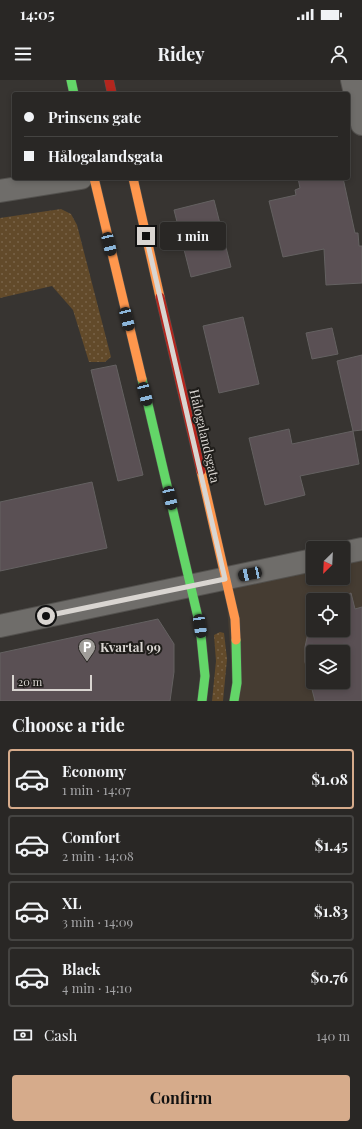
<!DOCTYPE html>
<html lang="en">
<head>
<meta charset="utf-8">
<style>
  body { margin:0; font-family:"Playfair Display",serif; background:#353332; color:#f1f3f6; height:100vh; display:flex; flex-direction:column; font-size:15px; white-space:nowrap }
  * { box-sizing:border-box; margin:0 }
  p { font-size:13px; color:#a5a5a7 }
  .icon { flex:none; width:22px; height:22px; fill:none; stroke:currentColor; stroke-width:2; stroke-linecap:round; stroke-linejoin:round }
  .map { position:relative; height:621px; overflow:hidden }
  .drawer { display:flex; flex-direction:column; background:#292725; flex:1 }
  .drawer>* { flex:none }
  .banner { position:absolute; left:12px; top:12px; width:338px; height:88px; border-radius:4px; box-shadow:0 2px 6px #0003,0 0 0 1px #454442; display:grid; align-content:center; height:88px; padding:0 12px; background:#292725 }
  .needle { width:26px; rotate:204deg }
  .fabs { position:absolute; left:306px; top:461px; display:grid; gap:8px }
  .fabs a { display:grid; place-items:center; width:44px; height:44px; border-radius:4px; background:#292725; box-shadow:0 2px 6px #0003,0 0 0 1px #454442; font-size:20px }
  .scale { position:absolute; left:12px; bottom:10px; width:80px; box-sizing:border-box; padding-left:4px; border:2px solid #d9d5d1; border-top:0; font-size:11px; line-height:14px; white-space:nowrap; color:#d9d5d1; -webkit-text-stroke:3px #1f1d1a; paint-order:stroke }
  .end { position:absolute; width:18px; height:18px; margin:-9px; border:5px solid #d9d5d1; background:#111; box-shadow:0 0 0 2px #111 }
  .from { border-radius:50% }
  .bubble { position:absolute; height:28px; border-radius:4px; background:#292725; box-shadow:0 2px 6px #0003,0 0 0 1px #454442; font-size:13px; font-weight:700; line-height:28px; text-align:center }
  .car { position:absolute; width:12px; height:24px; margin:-12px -6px; border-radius:5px; box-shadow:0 0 3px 1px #0007; background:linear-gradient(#222 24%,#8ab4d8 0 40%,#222 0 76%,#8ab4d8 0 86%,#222 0) }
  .banner b { display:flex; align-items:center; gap:14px; height:38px; font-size:15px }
  .banner b+b { border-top:1px solid #454442 }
  .banner i { width:10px; height:10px; background:#f1f3f6 }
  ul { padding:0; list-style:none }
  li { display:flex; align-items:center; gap:12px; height:60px; margin:0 8px 6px; padding:0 4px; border:2px solid #454442; border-radius:4px }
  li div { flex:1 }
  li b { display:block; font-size:15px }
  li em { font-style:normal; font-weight:700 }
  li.selected { border-color:#d6ab8b }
  li>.icon { width:36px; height:36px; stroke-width:1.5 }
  h2 { padding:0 12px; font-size:18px; line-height:48px }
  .pay { display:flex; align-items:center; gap:10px; height:44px; padding:0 12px; font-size:15px }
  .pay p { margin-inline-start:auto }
  .button { display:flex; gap:8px; margin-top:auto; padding:8px 12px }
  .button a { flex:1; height:46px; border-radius:4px; background:#d6ab8b; color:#111; font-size:16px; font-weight:700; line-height:46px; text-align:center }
  .status { display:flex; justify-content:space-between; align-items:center; height:28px; padding:0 20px; background:#292725; direction:ltr }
  .status svg { height:11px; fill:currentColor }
  header { display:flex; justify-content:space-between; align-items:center; height:52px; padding:0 12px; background:#292725; font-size:18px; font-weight:700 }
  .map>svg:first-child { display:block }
  .built { fill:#453c32; fill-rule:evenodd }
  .grass { fill:url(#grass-dots) }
  .building { fill:#5a5054; stroke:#646161; fill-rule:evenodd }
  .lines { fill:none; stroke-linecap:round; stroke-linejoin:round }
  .street-casing { stroke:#53514e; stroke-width:24 }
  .fast-casing { stroke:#53514e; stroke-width:10 }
  .slow-casing { stroke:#53514e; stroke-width:10 }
  .jam-casing { stroke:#53514e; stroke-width:10 }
  .street { stroke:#6f6d6a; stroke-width:22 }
  .fast { stroke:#63d668; stroke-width:9 }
  .slow { stroke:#ff974d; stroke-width:9 }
  .jam { stroke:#b3261e; stroke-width:9 }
  .route { stroke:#d9d5d1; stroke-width:5 }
  .labels { text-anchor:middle; stroke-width:4; stroke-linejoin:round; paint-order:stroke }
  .street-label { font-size:13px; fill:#d9d5d1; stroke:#1f1d1a }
  .poi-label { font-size:13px; font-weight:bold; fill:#d9d5d1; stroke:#1f1d1a; text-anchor:start }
</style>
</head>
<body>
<div class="status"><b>14:05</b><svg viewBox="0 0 49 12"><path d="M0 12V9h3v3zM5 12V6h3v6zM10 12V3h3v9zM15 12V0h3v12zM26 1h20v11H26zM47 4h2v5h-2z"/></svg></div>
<header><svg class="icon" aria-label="menu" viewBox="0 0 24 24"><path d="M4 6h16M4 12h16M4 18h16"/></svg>Ridey<svg class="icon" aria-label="person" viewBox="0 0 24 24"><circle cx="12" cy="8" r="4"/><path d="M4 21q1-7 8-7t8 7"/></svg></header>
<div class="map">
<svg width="362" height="621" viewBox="0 0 362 621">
  <defs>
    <pattern id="grass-dots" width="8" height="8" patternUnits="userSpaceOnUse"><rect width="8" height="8" fill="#624a2a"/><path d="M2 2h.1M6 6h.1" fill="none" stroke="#786348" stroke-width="1.8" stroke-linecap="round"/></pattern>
  </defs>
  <rect width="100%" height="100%" fill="#373431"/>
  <!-- built -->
  <path class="built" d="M362,469V621H234L225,499L313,480V498H343V473ZM313,520H343V550H313ZM313,572H343V602H313Z"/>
  <!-- grass -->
  <g class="grass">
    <polygon points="61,129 71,134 77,145 111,277 105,282 89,282 73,230 52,206 0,218 0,138"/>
    <polygon points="220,552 224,553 227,579 223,621 212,621 216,581 214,555"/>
  </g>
  <!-- building -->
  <g class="building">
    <polygon points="298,98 343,98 355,153 358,153 359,166 362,166 362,203 326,205 324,169 283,177 269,121 296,115 295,110 300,108"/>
    <polygon points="214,120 231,187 191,197 174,130"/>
    <polygon points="243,237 259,304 219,313 203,246"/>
    <polygon points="332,248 338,274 312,279 306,253"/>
    <polygon points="362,275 362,350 353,351 337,281"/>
    <polygon points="116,285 143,395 118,401 91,290"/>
    <polygon points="289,349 292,364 353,351 359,384 300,396 305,415 265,425 249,358"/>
    <polygon points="92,402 107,468 0,491 0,422"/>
    <path d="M351,513L355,529L362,527V621H315L305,582V567L308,553L313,542V550H343V520H336ZM313,572H343V602H313Z"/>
    <polygon points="158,539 174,564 174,592 170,621 0,621 0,573"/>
  </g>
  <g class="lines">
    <!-- street casing -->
    <g class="street-casing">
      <g id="street">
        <polyline points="352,0 362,44"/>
        <polyline points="0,111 81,98"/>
        <polyline points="343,473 362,469"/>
        <polyline points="0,546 313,480"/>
      </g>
    </g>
    <!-- fast casing -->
    <g class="fast-casing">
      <g id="fast">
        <polyline points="71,0 74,14"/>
        <polyline points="142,299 200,546 205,596 202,621"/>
        <polyline points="234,621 237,603 236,560"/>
      </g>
    </g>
    <!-- slow casing -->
    <g class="slow-casing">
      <g id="slow">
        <polyline points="94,98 142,299"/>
        <polyline points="133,98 160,217"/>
        <polyline points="201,391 235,539 236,560"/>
      </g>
    </g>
    <!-- jam casing -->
    <g class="jam-casing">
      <g id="jam">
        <polyline points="109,0 112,14"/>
        <polyline points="160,217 201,391"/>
      </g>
    </g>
    <!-- street -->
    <use href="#street" class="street"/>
    <!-- fast -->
    <use href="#fast" class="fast"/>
    <!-- slow -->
    <use href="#slow" class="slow"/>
    <!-- jam -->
    <use href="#jam" class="jam"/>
  </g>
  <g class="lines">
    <!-- route -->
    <polyline class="route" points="46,536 225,499 146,156"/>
  </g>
  <!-- icons -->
  <defs>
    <g id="parking-pin" transform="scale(0.9)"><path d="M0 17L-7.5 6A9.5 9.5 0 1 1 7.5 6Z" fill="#a09d99" stroke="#1f1d1a"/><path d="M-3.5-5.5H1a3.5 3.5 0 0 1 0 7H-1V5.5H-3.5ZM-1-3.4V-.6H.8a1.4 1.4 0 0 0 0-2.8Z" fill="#fff"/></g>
  </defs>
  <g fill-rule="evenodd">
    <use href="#parking-pin" x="87" y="567"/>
  </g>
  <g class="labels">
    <!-- street labels -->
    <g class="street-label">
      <text transform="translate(205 356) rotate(77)" y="5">Hålogalandsgata</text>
    </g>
    <!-- poi labels -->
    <g class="poi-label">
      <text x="100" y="572">Kvartal 99</text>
    </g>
  </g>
</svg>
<div class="fabs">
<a><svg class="needle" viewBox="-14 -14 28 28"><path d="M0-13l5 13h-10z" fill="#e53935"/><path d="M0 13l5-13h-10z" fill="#a5a5a7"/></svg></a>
<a><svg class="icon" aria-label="locate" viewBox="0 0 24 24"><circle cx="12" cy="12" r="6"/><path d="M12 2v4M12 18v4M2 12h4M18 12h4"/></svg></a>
<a><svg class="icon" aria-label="layers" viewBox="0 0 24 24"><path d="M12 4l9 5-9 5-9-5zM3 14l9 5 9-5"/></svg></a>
</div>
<div class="scale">20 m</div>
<i class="end from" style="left:46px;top:536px"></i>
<i class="end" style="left:146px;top:156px"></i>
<div class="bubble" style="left:160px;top:142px;width:66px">1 min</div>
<i class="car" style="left:109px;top:164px;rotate:167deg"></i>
<i class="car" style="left:127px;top:239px;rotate:166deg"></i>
<i class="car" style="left:145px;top:314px;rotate:166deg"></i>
<i class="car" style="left:170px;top:418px;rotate:167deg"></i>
<i class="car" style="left:250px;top:494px;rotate:258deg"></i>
<i class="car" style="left:200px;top:546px;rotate:172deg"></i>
<div class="banner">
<b><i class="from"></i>Prinsens gate</b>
<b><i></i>Hålogalandsgata</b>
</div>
</div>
<section class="drawer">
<h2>Choose a ride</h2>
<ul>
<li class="selected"><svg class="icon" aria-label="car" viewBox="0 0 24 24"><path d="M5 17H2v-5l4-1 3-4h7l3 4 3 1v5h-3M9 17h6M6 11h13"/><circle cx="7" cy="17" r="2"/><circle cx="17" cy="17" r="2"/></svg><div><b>Economy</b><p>1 min · 14:07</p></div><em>$1.08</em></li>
<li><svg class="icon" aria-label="car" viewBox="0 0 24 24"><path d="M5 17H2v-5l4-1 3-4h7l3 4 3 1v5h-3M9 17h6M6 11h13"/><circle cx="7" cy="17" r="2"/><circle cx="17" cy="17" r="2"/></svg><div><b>Comfort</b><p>2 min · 14:08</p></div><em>$1.45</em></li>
<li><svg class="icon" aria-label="car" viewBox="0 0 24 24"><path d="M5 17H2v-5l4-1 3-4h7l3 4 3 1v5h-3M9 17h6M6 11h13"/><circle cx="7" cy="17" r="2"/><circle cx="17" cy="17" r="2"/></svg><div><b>XL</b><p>3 min · 14:09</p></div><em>$1.83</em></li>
<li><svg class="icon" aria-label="car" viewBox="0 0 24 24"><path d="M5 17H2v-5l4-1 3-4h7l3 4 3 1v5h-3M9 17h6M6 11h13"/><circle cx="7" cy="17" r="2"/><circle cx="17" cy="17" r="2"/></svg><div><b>Black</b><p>4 min · 14:10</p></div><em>$0.76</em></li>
</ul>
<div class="pay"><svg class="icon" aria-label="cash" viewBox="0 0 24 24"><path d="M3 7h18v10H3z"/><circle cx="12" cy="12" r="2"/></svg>Cash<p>140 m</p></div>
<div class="button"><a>Confirm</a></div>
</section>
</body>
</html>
